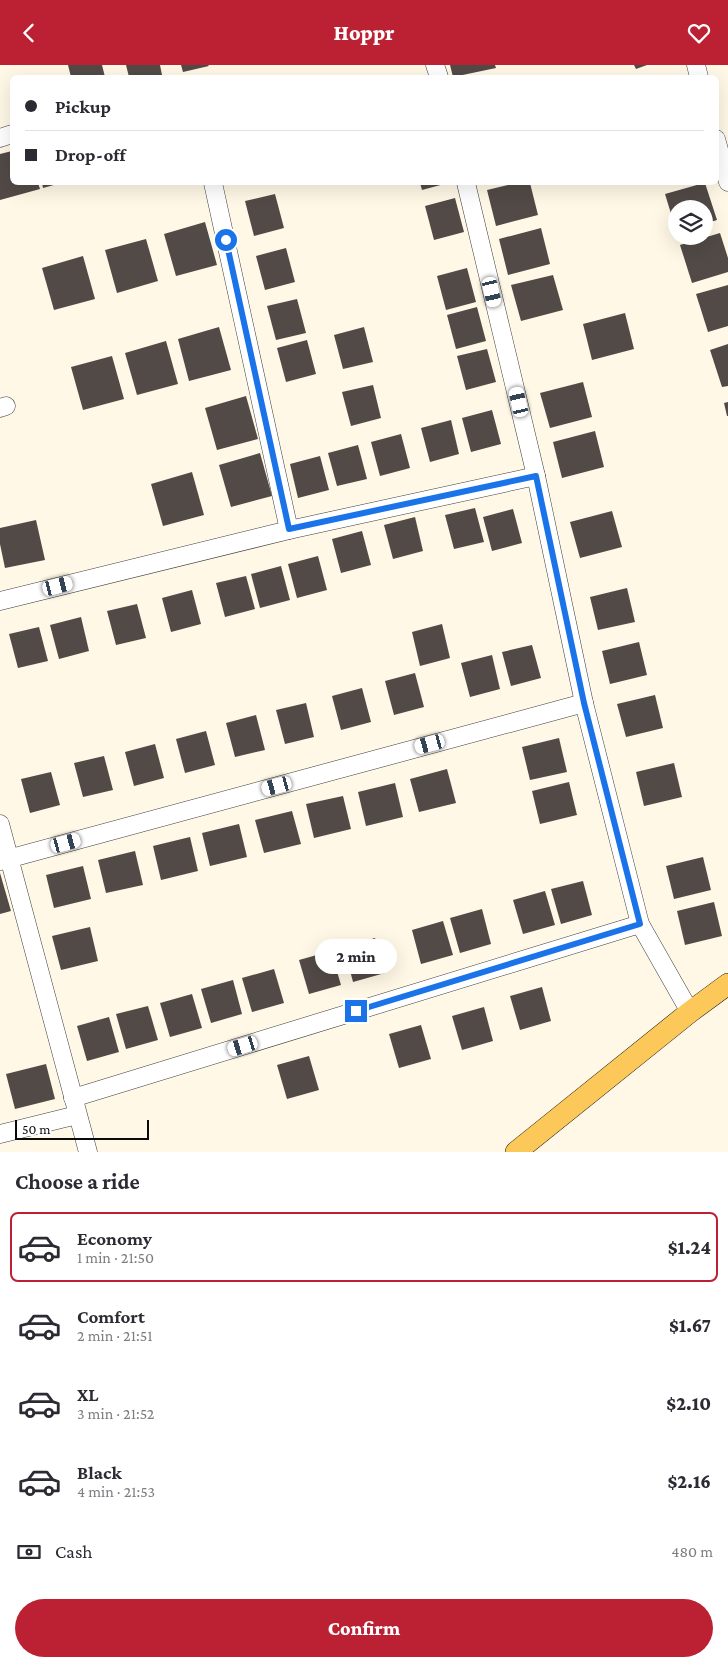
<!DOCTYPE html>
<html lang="en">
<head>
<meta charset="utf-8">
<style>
  body { margin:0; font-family:"Crimson Pro",serif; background:#f2f2f3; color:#2b2b33; height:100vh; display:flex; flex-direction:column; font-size:19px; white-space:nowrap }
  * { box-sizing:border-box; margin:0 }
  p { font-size:16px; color:#7c7c81 }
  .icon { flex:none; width:28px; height:28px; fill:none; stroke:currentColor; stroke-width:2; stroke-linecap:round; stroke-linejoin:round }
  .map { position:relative; height:1087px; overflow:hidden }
  .panel { display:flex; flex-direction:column; background:#fff; flex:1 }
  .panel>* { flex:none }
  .top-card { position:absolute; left:10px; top:10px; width:709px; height:110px; border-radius:8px; box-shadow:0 5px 20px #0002; display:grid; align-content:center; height:110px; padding:0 15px; background:#fff }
  .buttons { position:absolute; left:668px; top:135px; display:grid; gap:10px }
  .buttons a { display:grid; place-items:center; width:45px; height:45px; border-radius:50%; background:#fff; box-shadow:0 5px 20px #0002; font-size:25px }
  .scale { position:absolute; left:15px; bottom:12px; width:134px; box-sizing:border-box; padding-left:5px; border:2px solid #0a0a0a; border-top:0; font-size:14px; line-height:18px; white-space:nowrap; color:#0a0a0a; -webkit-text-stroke:4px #fff; paint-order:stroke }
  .end { position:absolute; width:22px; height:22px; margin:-11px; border:6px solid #1a73e8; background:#fff; box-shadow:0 0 0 2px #fff }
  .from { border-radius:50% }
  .bubble { position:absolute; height:35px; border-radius:18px; background:#fff; box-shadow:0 5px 20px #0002; font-size:16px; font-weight:800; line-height:35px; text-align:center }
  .car { position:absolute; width:15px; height:30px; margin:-15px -8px; border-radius:6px; box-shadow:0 0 4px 1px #0007; background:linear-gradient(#fff 24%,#345 0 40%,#fff 0 76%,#345 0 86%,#fff 0) }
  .top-card b { display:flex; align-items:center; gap:18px; height:48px; font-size:19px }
  .top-card b+b { border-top:1px solid #e1e1e2 }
  .top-card i { width:12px; height:12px; background:#2b2b33 }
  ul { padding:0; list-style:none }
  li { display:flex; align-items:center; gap:15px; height:70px; margin:0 10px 8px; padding:0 5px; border:2px solid transparent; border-radius:8px }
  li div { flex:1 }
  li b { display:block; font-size:19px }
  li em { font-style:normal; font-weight:800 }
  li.selected { border-color:#bb2033 }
  li>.icon { width:45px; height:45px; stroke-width:1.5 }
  h2 { padding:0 15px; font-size:22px; line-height:60px }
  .pay { display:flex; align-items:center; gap:12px; height:55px; padding:0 15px; font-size:19px }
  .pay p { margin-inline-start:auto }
  .cta { display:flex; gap:10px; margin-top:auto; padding:10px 15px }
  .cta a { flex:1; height:58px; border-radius:30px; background:#bb2033; color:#fff; font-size:20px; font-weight:800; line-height:58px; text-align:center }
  header { display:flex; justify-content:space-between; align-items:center; height:65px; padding:0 15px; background:#bb2033; color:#fff; font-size:22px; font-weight:800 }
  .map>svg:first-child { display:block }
  .building { fill:#524a46 }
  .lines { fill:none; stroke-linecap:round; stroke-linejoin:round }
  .minor-casing { stroke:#3d3d3d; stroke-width:19 }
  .major-casing { stroke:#1b1b1b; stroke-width:22 }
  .minor { stroke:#fff; stroke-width:18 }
  .major { stroke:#fcc859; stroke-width:21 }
  .route { stroke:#1a73e8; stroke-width:6 }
</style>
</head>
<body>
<header><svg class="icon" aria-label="back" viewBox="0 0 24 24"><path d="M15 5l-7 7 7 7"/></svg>Hoppr<svg class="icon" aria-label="heart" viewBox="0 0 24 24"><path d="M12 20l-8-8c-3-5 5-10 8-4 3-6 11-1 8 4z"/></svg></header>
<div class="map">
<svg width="728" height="1087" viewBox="0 0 728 1087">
  <rect width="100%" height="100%" fill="#fff8e6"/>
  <!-- building -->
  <g class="building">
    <polygon points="68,0 102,0 105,12 71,12"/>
    <polygon points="126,0 160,0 162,10 151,12 129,12"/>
    <polygon points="181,0 208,0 209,1 183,7"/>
    <polygon points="450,0 495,0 496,3 453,12"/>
    <polygon points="634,0 647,0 636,4"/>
    <polygon points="12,86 12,118 38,118 40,124 0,135 0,89"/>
    <polygon points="42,118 61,118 43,123"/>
    <polygon points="420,118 448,118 422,125"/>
    <polygon points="516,118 530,118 538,150 496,161 487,125"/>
    <polygon points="704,118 705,118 717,155 704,159 704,144 676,144 676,165 665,129"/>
    <polygon points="275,129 284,163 254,171 245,136"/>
    <polygon points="455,133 464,167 434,175 425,141"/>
    <polygon points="205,157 217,200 176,211 164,169"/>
    <polygon points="541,163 550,199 508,210 499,174"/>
    <polygon points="720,168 728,193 728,207 692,218 680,180"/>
    <polygon points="146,174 158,216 117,228 105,185"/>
    <polygon points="286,183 295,217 265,225 256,191"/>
    <polygon points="83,191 95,234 54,245 42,203"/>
    <polygon points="467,203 476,237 446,245 437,211"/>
    <polygon points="553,210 563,245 521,256 511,220"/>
    <polygon points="728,220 728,261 708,267 696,229"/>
    <polygon points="297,234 306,268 276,275 267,241"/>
    <polygon points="477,242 486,276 456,284 447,250"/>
    <polygon points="625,248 634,284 592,295 583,259"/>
    <polygon points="219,262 231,305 189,316 178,274"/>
    <polygon points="364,262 373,297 343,304 334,270"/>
    <polygon points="307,275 316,309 286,317 277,283"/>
    <polygon points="166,276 178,319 137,330 125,288"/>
    <polygon points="728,279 728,321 722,322 710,285"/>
    <polygon points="487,284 496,317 466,325 457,291"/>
    <polygon points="112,291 124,334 83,345 71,302"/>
    <polygon points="583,317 592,352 550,363 540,328"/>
    <polygon points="373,320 381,353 351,361 342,327"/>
    <polygon points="246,331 258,374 217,385 205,343"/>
    <polygon points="728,337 728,351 727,351 724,338"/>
    <polygon points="492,345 501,379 471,387 462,353"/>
    <polygon points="451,355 459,389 430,397 421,363"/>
    <polygon points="595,366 604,402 562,413 553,377"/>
    <polygon points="401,369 410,403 380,411 371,377"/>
    <polygon points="358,380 367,414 337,421 328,388"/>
    <polygon points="260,388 272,431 231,442 219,400"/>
    <polygon points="320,391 329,425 298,433 290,399"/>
    <polygon points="192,407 204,450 163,461 151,419"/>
    <polygon points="475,443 484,477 454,484 445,450"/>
    <polygon points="513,444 522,478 492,486 483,452"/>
    <polygon points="612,446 622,482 580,493 570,457"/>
    <polygon points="415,452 423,486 393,494 384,460"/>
    <polygon points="36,455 45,495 5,503 0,479 0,463"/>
    <polygon points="362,466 371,500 341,508 332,474"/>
    <polygon points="318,491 327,525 297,533 288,499"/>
    <polygon points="281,501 290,535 260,543 251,509"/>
    <polygon points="246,511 255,544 225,552 216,518"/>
    <polygon points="627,523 635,557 598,565 590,532"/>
    <polygon points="192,525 201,559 171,567 162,533"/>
    <polygon points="137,539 146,573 116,580 107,546"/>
    <polygon points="81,552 89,586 59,594 50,560"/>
    <polygon points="442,559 450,593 420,601 412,567"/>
    <polygon points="39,562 48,596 18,603 9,569"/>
    <polygon points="639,577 647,610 610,619 602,586"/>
    <polygon points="532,580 541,613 511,621 502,587"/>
    <polygon points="492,590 500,624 470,632 461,598"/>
    <polygon points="415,608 424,642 394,650 385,616"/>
    <polygon points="362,623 371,657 341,665 332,631"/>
    <polygon points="655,630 663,663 626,672 617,639"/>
    <polygon points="306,638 314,672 285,679 276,645"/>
    <polygon points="256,650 265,685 235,692 226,658"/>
    <polygon points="206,666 215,700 185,708 176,674"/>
    <polygon points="559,673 567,707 530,715 522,682"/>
    <polygon points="155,679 164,713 134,721 125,687"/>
    <polygon points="104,691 113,725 83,732 74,698"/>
    <polygon points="674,698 682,732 644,741 636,707"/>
    <polygon points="447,704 456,738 419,747 410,714"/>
    <polygon points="51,707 60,740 30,748 21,714"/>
    <polygon points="569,717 577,750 540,759 532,726"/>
    <polygon points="395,718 403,752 366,761 358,727"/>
    <polygon points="343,731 351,764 314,773 306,739"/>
    <polygon points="292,746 301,779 264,788 255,755"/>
    <polygon points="239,759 247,792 210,801 202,768"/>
    <polygon points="190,772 198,806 161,815 153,781"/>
    <polygon points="135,786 143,820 106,828 98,795"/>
    <polygon points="703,792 711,825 674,834 666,801"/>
    <polygon points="83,801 91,834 54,843 46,810"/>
    <polygon points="0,808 11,846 0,849"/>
    <polygon points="583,816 592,850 561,859 551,824"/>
    <polygon points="545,826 555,860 523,869 513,835"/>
    <polygon points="714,837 722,871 685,880 677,846"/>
    <polygon points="482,844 491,879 460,888 450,853"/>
    <polygon points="443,856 453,890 421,899 412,865"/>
    <polygon points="90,862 98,896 61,905 52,871"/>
    <polygon points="375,873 385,908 353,917 344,882"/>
    <polygon points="331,886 341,920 309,929 299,895"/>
    <polygon points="274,904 284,938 252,947 242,913"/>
    <polygon points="233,915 242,949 211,958 201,924"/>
    <polygon points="542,922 551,956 520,965 510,931"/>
    <polygon points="192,929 202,963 170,972 160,938"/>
    <polygon points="148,941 158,975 126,984 116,949"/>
    <polygon points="484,942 493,976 462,985 452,951"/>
    <polygon points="109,952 119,987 87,996 77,961"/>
    <polygon points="421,960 431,994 399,1003 389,969"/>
    <polygon points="309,991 319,1025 287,1034 277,1000"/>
    <polygon points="46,999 55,1034 15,1044 6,1009"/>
  </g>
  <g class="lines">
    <!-- minor casing -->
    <g class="minor-casing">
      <g id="minor">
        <polyline points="435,0 439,12"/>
        <polyline points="696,0 699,12"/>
        <polyline points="0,73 12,69"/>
        <polyline points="716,74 728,117"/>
        <polyline points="213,118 289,465"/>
        <polyline points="466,118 536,411 584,638 640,859 690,947"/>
        <polyline points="0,343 6,341"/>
        <polyline points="0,536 289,465 536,411"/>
        <polyline points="0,759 88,1087"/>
        <polyline points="0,796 584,638"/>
        <polyline points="73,1033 640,859"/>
        <polyline points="0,1069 77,1050"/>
      </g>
    </g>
    <!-- major casing -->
    <g class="major-casing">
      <polyline id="major" points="516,1087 690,947 728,919"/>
    </g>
    <!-- minor -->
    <use href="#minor" class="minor"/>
    <!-- major -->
    <use href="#major" class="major"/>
  </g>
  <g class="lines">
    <!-- route -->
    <polyline class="route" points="226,175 289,464 536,411 584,638 640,859 356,946"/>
  </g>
</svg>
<div class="buttons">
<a><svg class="icon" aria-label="layers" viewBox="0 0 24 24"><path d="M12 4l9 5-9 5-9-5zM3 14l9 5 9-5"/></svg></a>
</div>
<div class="scale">50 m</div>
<i class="end from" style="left:226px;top:175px"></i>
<i class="end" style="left:356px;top:946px"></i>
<div class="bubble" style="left:315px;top:874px;width:82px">2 min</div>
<i class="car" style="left:492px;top:227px;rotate:167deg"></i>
<i class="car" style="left:519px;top:337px;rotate:347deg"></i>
<i class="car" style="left:58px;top:521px;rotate:76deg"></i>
<i class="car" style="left:430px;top:679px;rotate:255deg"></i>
<i class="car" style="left:277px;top:721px;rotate:255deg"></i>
<i class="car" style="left:66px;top:778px;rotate:75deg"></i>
<i class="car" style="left:243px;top:981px;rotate:253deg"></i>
<div class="top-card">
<b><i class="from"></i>Pickup</b>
<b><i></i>Drop-off</b>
</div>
</div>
<section class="panel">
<h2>Choose a ride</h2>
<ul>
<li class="selected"><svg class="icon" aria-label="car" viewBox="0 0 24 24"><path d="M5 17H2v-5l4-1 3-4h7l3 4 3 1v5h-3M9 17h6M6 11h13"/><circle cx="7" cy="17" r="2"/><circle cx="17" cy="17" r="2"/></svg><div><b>Economy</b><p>1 min · 21:50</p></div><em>$1.24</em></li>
<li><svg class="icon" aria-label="car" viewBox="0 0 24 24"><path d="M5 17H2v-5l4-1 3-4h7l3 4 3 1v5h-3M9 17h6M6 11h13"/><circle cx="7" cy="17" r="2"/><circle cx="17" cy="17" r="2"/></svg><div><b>Comfort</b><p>2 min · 21:51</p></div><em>$1.67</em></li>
<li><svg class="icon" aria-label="car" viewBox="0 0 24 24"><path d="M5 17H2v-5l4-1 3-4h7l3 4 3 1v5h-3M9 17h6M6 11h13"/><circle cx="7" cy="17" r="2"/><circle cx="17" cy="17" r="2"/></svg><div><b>XL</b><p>3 min · 21:52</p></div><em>$2.10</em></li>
<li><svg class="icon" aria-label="car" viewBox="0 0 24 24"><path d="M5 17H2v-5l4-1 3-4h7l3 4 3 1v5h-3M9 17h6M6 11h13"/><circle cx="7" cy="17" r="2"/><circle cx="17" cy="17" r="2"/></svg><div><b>Black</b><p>4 min · 21:53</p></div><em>$2.16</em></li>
</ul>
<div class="pay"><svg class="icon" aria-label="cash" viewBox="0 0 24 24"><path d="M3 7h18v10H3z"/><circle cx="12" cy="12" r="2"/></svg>Cash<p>480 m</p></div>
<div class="cta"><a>Confirm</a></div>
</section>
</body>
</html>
